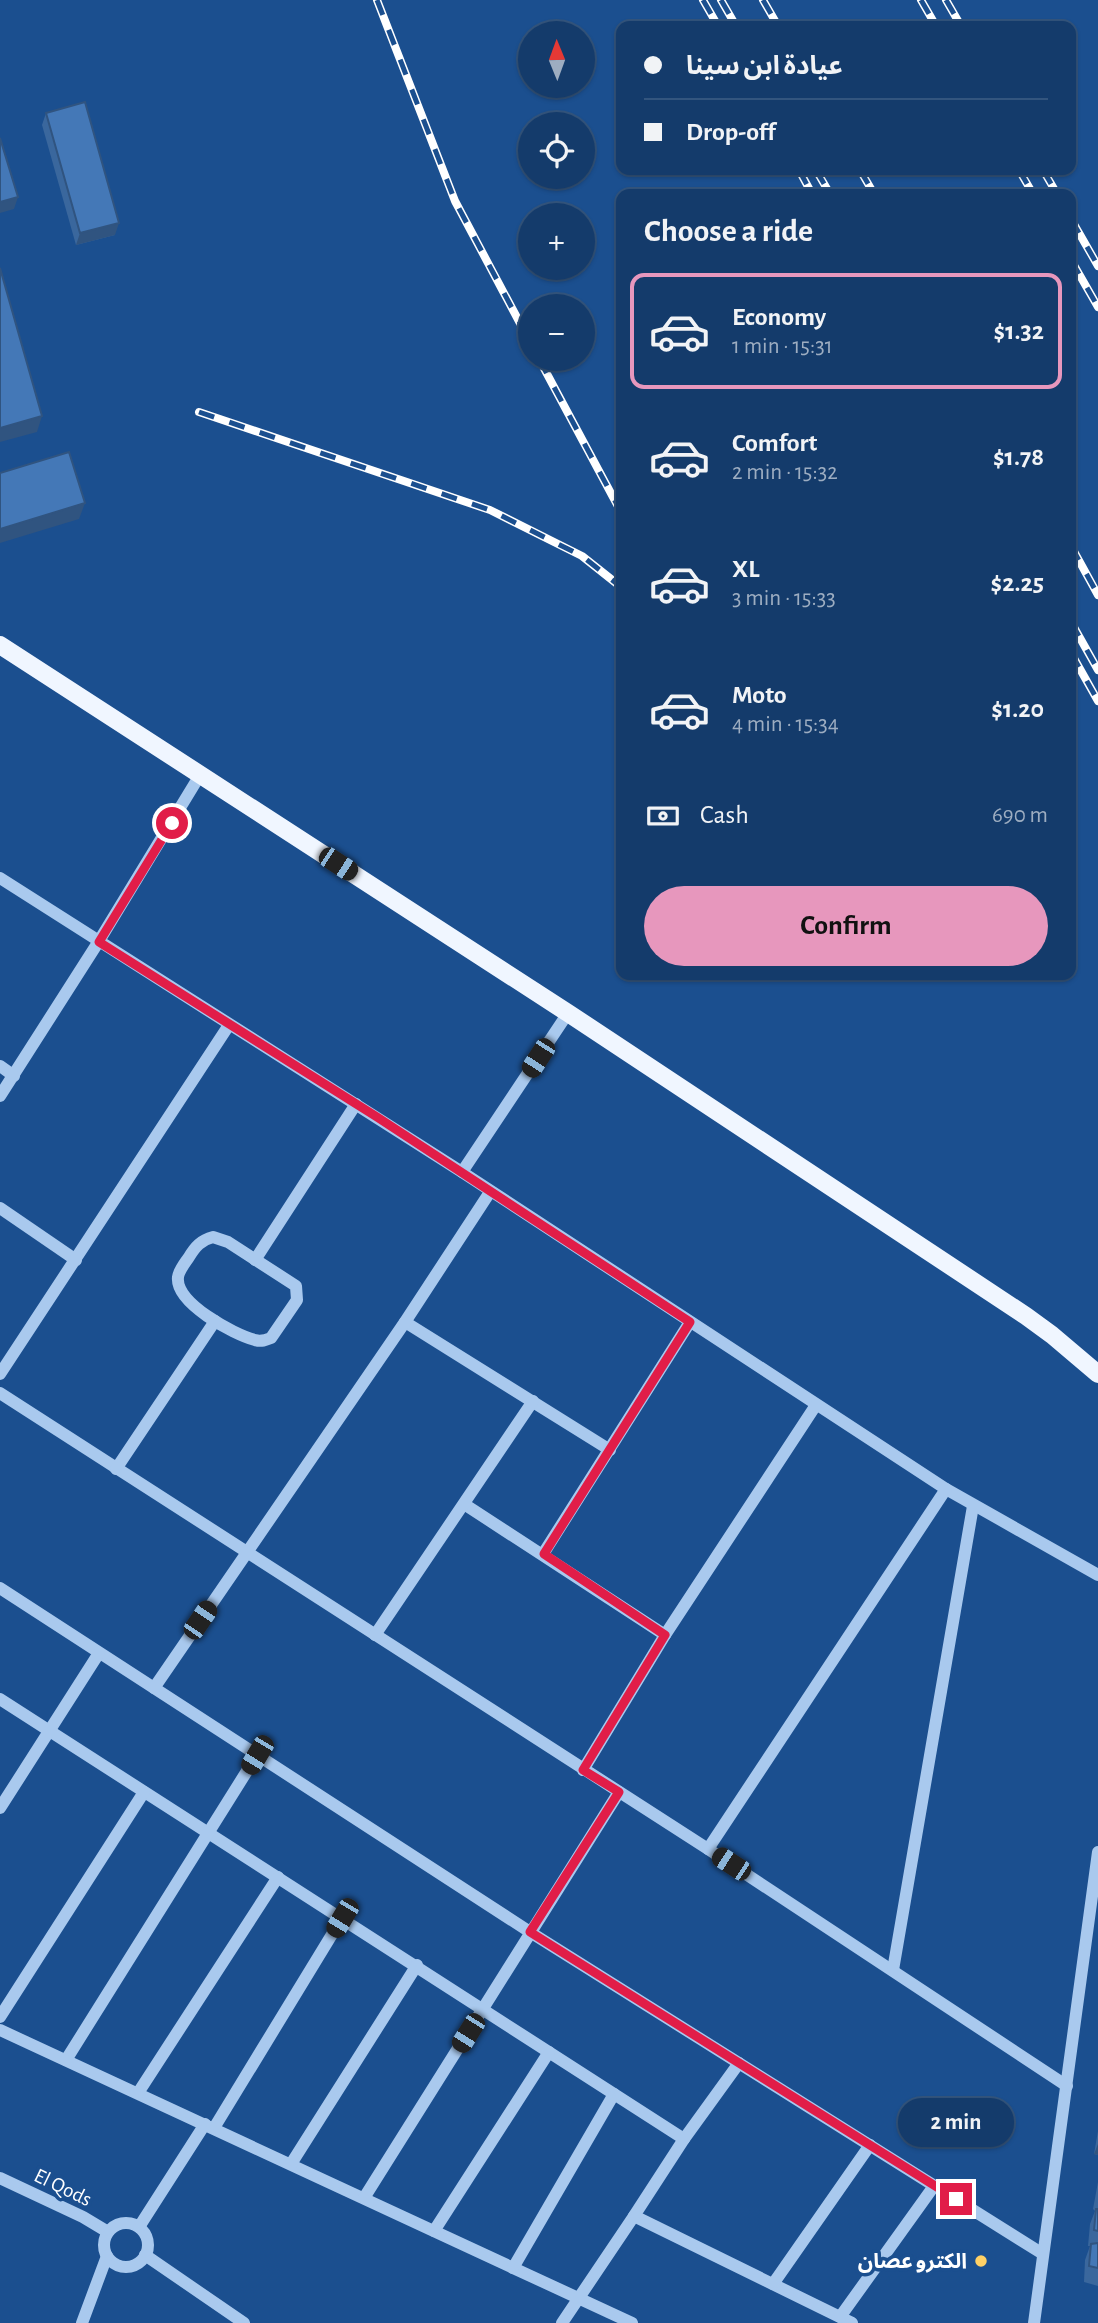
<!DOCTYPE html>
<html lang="en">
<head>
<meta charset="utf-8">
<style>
  body { margin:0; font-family:"Alegreya Sans","Noto Sans Arabic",sans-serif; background:#1d4271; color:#f1f3f6; height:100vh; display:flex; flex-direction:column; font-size:26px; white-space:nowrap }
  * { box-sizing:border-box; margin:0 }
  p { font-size:23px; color:#9dadc1 }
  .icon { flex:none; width:38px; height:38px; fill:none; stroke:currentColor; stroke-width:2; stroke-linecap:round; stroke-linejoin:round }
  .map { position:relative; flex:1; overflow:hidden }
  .drawer { position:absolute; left:616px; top:189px; width:460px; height:791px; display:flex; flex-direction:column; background:#143b6b; border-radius:14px; box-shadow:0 2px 5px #0004,0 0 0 2px #33557e }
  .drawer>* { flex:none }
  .banner { position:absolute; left:616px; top:21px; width:460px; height:154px; border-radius:14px; box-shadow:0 2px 5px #0004,0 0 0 2px #33557e; display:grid; align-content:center; height:154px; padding:0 28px; background:#143b6b }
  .needle { width:46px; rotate:359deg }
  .fabs { position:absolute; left:518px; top:21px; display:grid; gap:14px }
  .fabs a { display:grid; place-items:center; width:77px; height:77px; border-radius:50%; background:#143b6b; box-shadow:0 2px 5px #0004,0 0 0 2px #33557e; font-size:35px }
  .end { position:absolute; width:32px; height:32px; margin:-16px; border:9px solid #e11d48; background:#fff; box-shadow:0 0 0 4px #fff }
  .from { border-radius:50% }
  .bubble { position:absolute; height:49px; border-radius:24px; background:#143b6b; box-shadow:0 2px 5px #0004,0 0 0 2px #33557e; font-size:23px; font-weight:700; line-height:49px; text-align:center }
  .car { position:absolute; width:21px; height:42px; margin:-21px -10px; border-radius:9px; box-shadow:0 0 5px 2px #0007; background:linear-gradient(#222 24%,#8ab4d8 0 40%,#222 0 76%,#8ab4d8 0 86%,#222 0) }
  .banner b { display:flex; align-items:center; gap:24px; height:66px; font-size:26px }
  .banner b+b { border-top:2px solid #33557e }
  .banner i { width:18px; height:18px; background:#f1f3f6 }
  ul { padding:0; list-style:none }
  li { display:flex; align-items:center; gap:21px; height:116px; margin:0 14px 10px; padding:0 14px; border:4px solid transparent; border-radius:14px }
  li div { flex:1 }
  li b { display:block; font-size:26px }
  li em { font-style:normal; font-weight:700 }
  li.current { border-color:#e797bd }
  li>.icon { width:63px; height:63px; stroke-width:1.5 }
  h2 { padding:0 28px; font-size:32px; line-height:84px }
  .pay { display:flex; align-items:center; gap:18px; height:77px; padding:0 28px; font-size:26px }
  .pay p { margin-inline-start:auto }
  .action { display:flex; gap:14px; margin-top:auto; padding:14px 28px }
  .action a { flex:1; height:80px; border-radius:42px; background:#e797bd; color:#111; font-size:28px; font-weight:700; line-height:80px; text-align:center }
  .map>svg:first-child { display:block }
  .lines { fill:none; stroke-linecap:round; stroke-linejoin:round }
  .minor { stroke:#a9c9ee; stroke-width:12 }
  .major { stroke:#f0f6ff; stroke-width:18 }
  .rail-casing { stroke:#fff; stroke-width:8 }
  .rail { stroke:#1b4f8f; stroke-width:5; stroke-dasharray:16; stroke-linecap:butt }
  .wall { fill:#3a679d }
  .shaded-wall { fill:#305480 }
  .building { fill:#4478b7; stroke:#305480; stroke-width:2 }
  .route { stroke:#e11d48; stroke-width:9 }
  .poi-dot { fill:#ffd166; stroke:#1b4f8f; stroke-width:2.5 }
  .labels { text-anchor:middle; stroke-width:7; stroke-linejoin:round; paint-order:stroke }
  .street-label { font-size:21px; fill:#fff; stroke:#1b4f8f }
  .poi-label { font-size:21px; font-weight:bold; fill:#fff; stroke:#1b4f8f; text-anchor:end }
</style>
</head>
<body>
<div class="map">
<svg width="1098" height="2323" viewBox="0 0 1098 2323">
  <rect width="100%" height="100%" fill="#1b4f8f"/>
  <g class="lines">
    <!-- minor -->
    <g class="minor">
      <polyline points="0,878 462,1172 946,1489 1098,1575"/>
      <polyline points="0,1066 14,1076"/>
      <polyline points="0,1096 99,941 200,775"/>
      <polyline points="462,1172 568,1013"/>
      <polyline points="0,1208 76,1260"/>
      <path d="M213,1237L228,1242L296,1286L297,1300L271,1338C266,1340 261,1342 255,1340C233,1334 175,1303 178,1277C179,1270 185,1263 189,1257C195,1247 201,1240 213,1237Z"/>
      <polyline points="255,1260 356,1104"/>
      <polyline points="405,1322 610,1450"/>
      <polyline points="0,1374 229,1025"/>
      <polyline points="0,1393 708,1849 1067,2086"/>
      <polyline points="116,1469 215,1321"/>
      <polyline points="464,1504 665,1635"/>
      <polyline points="543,1554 690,1322"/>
      <polyline points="0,1588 530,1932 1043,2254"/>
      <polyline points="375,1635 533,1401"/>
      <polyline points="154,1688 405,1322 490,1192"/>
      <polyline points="0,1699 684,2139"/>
      <polyline points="583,1770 665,1635 816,1405"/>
      <polyline points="0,1808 99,1653"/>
      <polyline points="708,1849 946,1489"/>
      <polyline points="893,1970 973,1506"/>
      <polyline points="0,2017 144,1792"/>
      <polyline points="0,2030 632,2323"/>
      <polyline points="66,2060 257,1755"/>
      <polyline points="739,2063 684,2139 634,2216 852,2323"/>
      <polyline points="138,2093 278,1877"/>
      <polyline points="214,2128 342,1918"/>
      <polyline points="291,2164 417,1965"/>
      <polyline points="0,2178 83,2217 108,2232"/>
      <polyline points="364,2198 619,1792"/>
      <circle cx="126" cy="2245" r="22"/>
      <polyline points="139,2227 205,2124"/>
      <polyline points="434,2231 549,2052"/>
      <polyline points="145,2255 244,2323"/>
      <polyline points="513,2268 614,2094"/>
      <polyline points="773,2284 870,2145"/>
      <polyline points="840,2317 934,2186"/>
      <polyline points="82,2323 107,2256"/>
      <polyline points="562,2323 634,2216"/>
      <polyline points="1034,2323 1098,1852"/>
    </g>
    <!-- major -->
    <polyline class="major" points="0,645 568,1013 1026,1316 1052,1335 1098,1374"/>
    <!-- rail casing -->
    <g class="rail-casing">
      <g id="rail">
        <polyline points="377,0 455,201 530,342"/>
        <polyline points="703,0 718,26"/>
        <polyline points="721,0 736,26"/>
        <polyline points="763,0 778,26"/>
        <polyline points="921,0 936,26"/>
        <polyline points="946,0 961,26"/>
        <polyline points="799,170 812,194"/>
        <polyline points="816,170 830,194"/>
        <polyline points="860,170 874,194"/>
        <polyline points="1019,170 1033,194"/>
        <polyline points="1043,170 1057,194"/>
        <polyline points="1071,219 1098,266"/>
        <polyline points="1071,260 1098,307"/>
        <polyline points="539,359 621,512"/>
        <polyline points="199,412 490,510 582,556 621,587"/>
        <polyline points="1071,546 1098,595"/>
        <polyline points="1071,622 1098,670"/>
        <polyline points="1071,653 1098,701"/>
      </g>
    </g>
    <!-- rail -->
    <use href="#rail" class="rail"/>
  </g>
  <!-- wall -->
  <g class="wall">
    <polygon points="46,113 115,235 76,245 42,125"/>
    <polygon points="1098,2131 1098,2155 1094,2154"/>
    <polygon points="1098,2182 1098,2286 1084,2282 1085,2260 1090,2246 1088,2246 1090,2224 1095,2211 1093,2209"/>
  </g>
  <!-- shaded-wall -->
  <g class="shaded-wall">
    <polygon points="18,197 14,209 0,213 0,202"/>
    <polygon points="119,223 115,235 76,245 80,233"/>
    <polygon points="42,416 37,432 0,442 0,428"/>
    <polygon points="85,503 79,519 0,543 0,529"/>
    <polygon points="1098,2144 1098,2155 1094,2154"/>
  </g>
  <!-- building -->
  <g class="building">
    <polygon points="85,102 119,223 80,233 46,113"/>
    <polygon points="0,138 18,197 0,202"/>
    <polygon points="0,268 42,416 0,428"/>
    <polygon points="69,452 85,503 0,529 0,473"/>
    <polygon points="1096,2209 1098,2209 1098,2231 1094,2230"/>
    <polygon points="1098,2243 1098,2268 1089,2266 1091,2244"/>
  </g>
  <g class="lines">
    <!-- route -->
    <polyline class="route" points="172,823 99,942 377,1117 690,1322 544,1554 665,1635 583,1770 619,1792 530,1932 956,2199"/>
  </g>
  <!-- markers -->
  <circle class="poi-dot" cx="981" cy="2261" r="7"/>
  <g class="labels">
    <!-- street labels -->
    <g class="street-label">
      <text transform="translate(63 2187) rotate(26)" y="7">El Qods</text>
    </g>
    <!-- poi labels -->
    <g class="poi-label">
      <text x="967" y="2268">الكترو عصان</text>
    </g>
  </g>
</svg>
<div class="fabs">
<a><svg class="needle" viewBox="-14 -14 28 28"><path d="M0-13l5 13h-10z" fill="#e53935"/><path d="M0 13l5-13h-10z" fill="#9dadc1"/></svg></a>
<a><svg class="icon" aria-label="locate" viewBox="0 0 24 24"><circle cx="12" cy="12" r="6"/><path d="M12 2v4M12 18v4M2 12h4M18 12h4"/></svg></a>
<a>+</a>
<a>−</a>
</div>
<i class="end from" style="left:172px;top:823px"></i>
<i class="end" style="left:956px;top:2199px"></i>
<div class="bubble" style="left:898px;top:2098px;width:116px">2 min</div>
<i class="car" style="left:338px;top:864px;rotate:123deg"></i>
<i class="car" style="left:538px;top:1058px;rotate:213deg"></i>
<i class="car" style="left:200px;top:1620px;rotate:34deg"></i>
<i class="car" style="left:257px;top:1755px;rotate:211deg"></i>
<i class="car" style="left:731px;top:1864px;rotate:303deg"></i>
<i class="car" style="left:342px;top:1918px;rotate:211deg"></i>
<i class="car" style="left:468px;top:2033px;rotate:212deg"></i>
<div class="banner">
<b><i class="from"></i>عيادة ابن سينا</b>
<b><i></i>Drop-off</b>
</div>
<section class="drawer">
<h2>Choose a ride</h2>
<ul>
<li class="current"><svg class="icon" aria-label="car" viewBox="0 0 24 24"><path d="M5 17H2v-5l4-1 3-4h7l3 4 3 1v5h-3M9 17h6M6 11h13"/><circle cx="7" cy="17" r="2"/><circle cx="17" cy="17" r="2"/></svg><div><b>Economy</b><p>1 min · 15:31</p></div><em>$1.32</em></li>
<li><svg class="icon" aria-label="car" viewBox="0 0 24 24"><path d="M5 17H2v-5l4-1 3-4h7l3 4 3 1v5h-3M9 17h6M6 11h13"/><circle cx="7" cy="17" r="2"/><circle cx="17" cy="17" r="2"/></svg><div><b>Comfort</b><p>2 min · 15:32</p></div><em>$1.78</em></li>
<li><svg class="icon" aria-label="car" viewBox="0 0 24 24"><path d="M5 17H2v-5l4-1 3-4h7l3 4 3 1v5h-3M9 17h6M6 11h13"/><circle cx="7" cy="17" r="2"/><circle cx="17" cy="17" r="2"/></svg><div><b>XL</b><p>3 min · 15:33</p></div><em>$2.25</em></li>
<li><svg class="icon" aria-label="car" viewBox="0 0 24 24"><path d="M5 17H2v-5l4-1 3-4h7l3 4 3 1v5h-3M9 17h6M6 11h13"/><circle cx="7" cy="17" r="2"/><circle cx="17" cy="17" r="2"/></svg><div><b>Moto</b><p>4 min · 15:34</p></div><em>$1.20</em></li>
</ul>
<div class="pay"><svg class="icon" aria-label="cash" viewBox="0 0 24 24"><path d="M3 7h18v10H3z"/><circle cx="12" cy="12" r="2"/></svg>Cash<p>690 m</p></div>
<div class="action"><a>Confirm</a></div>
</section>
</div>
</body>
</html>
